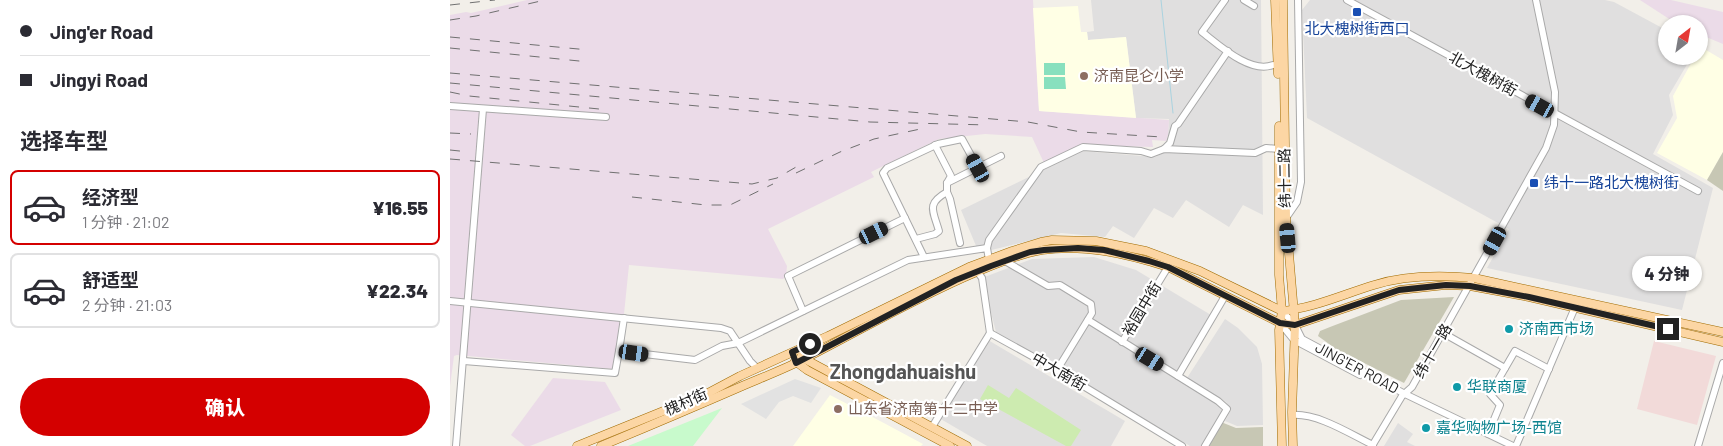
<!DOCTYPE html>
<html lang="zh">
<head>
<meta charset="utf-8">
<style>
  body { margin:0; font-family:Barlow,"Noto Sans SC",sans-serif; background:#f7f7f7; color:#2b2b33; height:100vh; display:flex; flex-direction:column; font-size:19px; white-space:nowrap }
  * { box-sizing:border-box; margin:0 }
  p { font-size:16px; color:#7c7c81 }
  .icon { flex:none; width:28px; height:28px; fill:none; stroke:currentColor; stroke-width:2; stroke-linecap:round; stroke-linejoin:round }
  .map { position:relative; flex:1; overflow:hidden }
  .drawer { display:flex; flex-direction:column; background:#fff; width:450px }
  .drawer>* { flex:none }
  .guide { display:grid; align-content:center; height:110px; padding:0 20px; background:#fff }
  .needle { width:32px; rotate:31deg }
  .buttons { position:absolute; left:1208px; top:15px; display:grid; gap:10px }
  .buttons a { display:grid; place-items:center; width:50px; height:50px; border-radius:50%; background:#fff; box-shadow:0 1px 4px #0004; font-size:25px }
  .end { position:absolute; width:22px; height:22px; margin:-11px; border:6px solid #222; background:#fff; box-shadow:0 0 0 2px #fff }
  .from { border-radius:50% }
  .bubble { position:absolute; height:35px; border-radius:18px; background:#fff; box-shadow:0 1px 4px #0004; font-size:16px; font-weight:800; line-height:35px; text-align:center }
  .car { position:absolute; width:15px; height:30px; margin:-15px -8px; border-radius:6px; box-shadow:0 0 4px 1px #0007; background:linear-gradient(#222 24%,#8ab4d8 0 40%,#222 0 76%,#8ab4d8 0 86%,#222 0) }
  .guide b { display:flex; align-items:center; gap:18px; height:48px; font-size:19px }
  .guide b+b { border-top:1px solid #e1e1e2 }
  .guide i { width:12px; height:12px; background:#2b2b33 }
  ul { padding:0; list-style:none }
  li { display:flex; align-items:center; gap:15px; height:75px; margin:0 10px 8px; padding:0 10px; border:2px solid #e1e1e2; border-radius:8px }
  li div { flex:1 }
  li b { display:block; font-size:19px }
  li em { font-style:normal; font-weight:800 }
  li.on { border-color:#d40000 }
  li>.icon { width:45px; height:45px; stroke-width:1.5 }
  h2 { padding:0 20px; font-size:22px; line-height:60px }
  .primary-button { display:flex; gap:10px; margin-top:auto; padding:10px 20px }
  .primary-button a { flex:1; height:58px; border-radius:30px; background:#d40000; color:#fff; font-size:20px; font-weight:800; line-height:58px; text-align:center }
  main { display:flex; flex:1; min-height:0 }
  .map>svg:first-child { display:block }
  .residential { fill:#e0dfdf }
  .commercial { fill:#f2dad9 }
  .industrial { fill:#ebdbe8 }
  .education { fill:#ffffe5 }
  .construction { fill:#c7c7b4 }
  .grass { fill:#cdebb0 }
  .park { fill:#c8facc }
  .pitch { fill:#88e0be }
  .parking { fill:#e2e2e2 }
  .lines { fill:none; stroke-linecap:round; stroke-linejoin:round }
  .stream { stroke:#aad3df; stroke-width:1 }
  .minor-casing { stroke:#a9a9a9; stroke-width:8 }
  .major-casing { stroke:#a06b00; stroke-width:9 }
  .minor { stroke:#fff; stroke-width:6 }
  .major { stroke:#fcd6a4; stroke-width:8 }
  .rail { stroke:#707070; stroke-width:1; stroke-dasharray:10 10; stroke-linecap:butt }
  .route { stroke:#222; stroke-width:6 }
  .transit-dot { fill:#1a4fb4; stroke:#fff; stroke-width:2 }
  .education-dot { fill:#8d6e63; stroke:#fff; stroke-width:2 }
  .culture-dot { fill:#0f9aa8; stroke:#fff; stroke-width:2 }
  .labels { text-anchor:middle; stroke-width:4.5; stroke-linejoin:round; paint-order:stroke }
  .transit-label { font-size:15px; fill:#164399; stroke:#fff }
  .street-label { font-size:15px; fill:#222; stroke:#fff }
  .education-label { font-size:15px; fill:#785e54; stroke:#fff; text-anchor:start }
  .culture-label { font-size:15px; fill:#0d838f; stroke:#fff; text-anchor:start }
  .district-label { font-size:20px; font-weight:bold; fill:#555; stroke:#fff }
</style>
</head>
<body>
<main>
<section class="drawer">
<div class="guide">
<b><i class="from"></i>Jing'er Road</b>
<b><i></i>Jingyi Road</b>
</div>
<h2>选择车型</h2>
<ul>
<li class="on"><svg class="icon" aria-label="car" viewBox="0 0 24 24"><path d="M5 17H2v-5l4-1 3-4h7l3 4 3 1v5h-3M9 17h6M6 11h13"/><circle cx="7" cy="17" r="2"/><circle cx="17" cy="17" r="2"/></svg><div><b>经济型</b><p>1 分钟 · 21:02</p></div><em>¥16.55</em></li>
<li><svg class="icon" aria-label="car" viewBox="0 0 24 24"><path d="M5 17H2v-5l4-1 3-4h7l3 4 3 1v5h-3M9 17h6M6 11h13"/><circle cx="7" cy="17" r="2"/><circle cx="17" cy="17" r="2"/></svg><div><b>舒适型</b><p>2 分钟 · 21:03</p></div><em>¥22.34</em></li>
</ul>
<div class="primary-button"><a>确认</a></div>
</section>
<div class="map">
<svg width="1273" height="446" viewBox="0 0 1273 446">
  <rect width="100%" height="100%" fill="#f2efe9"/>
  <!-- residential -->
  <g class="residential">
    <polygon points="641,0 811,0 813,215 793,205 779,227 736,200 723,218 704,208 684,238 663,226 655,237 611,233 529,253 511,210 632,151 705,157 717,151 719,119 686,118 676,37 638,40 637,32 644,31"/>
    <polygon points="860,0 1155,0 1164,2 1216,30 1216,56 1242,56 1219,95 1223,115 1203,154 1263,188 1232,310 1037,268 1059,229 857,118 852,10"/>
    <polygon points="644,257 686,270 766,318 730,379 767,402 772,411 753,446 740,446 546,332 532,278 582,259"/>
    <polygon points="775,319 788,328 807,347 812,364 813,425 787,426 775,421 781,410 776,402 737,378"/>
    <polygon points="538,340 675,421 661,446 537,446 489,418"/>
    <polygon points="948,423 963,434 957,442 965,446 934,446"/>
  </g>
  <!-- commercial -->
  <polygon class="commercial" points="1204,341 1266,356 1247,425 1187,409"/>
  <!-- industrial -->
  <g class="industrial">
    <polygon points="77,0 583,0 589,111 719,120 718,135 716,141 702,140 703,147 630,145 594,163 582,137 535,134 489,139 421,172 424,177 318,229 337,266 336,276 333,279 179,265 174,314 170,318 164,369 7,355 4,356 0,386 0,15 16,12 21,13"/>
    <polygon points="1190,0 1221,0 1273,12 1273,44 1249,34 1249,24 1227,24"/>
    <polygon points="103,378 155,382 171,410 80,446 75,446 61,435"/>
  </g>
  <!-- education -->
  <g class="education">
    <polygon points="628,6 631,32 637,32 638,40 676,37 686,118 589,111 583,8"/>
    <polygon points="1251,47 1273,60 1273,152 1257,180 1207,153 1227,118 1223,96 1245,56 1249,56 1249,50"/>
    <polygon points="380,395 432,422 473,444 471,446 343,446"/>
  </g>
  <!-- construction -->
  <g class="construction">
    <polygon points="1273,152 1273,191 1257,180"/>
    <polygon points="1004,297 954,383 886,349 868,336 870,331 880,327 951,300"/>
    <polygon points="771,422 786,428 813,427 813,446 758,446"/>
  </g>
  <!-- grass -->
  <polygon class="grass" points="538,385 559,398 566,388 631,430 621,446 616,446 530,399"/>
  <!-- park -->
  <polygon class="park" points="272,408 243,446 178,446"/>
  <!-- pitch -->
  <g class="pitch">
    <rect x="594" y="63" width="21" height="12"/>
    <polygon points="594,77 615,77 616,89 594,89"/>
  </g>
  <!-- parking -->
  <polygon class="parking" points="345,379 371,388 361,403 343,396 329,402 316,419 291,404"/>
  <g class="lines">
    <!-- stream -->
    <polyline class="stream" points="711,0 723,113"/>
    <!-- minor casing -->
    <g class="minor-casing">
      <g id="minor">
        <path d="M775,0L752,32C769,45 800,74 823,65"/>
        <polyline points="794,0 804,6"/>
        <polyline points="897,0 1248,191"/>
        <polyline points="0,106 156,117"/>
        <polyline points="485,145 501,176 497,183 497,192 500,199 510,243"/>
        <polyline points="714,149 720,143 725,126 728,124 778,51"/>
        <polyline points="497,183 551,156"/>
        <polyline points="836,218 847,202 851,182 848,0"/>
        <path d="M466,239L485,234L489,231C483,210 476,204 497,192"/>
        <polyline points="537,248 539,240 591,167 633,147 691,151 701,154 714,149 805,153 816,148 829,149"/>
        <polyline points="474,257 433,173 437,168 488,144 512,139 528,168"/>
        <polyline points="555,261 598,286 610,285 641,304 642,313 607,370"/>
        <polyline points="529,271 529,274 532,278 540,333"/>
        <polyline points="0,301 271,328 280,331 300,361 307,368"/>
        <polyline points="353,311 338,276 455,218"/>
        <polyline points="832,311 845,325 852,339 955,394 1063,446"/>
        <polyline points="638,320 768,401 777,409 755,446"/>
        <polyline points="830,323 844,340 910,375"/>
        <polyline points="540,333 607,370 732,446"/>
        <polyline points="993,333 1055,368"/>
        <polyline points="672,342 718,267"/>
        <polyline points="169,351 174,318"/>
        <polyline points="14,361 165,373 169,351 245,360 272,346 288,343 458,260 537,248 539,260"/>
        <polyline points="728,376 775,296"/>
        <path d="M842,415C868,413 900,434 923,445"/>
        <polyline points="482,427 540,333"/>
        <polyline points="1038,434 1050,405 1040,394 1065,351 1099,369"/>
        <polyline points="6,446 33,109"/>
        <polyline points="922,446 952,396 962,387 1096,148 1104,125 1105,92 1086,0"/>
        <polyline points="1066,446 1123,312 1126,307"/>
        <polyline points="1248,446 1273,363"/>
      </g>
    </g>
    <!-- major casing -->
    <g class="major-casing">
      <g id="major">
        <polyline points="825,0 828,74"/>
        <polyline points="833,0 836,218 845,325 842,412 843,446"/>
        <polyline points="829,126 829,275 832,311 829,330 832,446"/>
        <path d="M832,311C864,308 894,294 924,285C956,275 991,275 1024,278L1273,332"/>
        <polyline points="351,357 517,446"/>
        <polyline points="345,361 357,370 500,446"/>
        <polyline points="127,446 258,393 290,376 378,336 519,267 562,251 591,242 602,240 646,241 696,251 750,271 832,311"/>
        <path d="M151,446C197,427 244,407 290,387C311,378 332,370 352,360C409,331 465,298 524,273C546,264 569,254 592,250C635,244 677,254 718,267L830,323L845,325L949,290L996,285L1020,286L1079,297L1273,342"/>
      </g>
    </g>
    <!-- minor -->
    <use href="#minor" class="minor"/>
    <!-- major -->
    <use href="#major" class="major"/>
    <!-- rail -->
    <g class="rail">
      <polyline points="0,5 45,0"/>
      <polyline points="0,20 26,16 95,0"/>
      <polyline points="0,37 139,50"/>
      <polyline points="0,48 139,62"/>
      <polyline points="0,73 578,122 631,132 712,137"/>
      <polyline points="0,83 420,122 538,125"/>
      <polyline points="0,92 19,96 149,109"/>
      <polyline points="0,133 21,134"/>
      <polyline points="0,150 19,152"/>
      <polyline points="0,159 302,184 327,178 353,163"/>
      <polyline points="346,173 390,152 424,139 475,128"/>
      <polyline points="182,197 256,205 280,205 323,184"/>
    </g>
  </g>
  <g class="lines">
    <!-- route -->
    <polyline class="route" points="360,344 342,352 346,363 506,280 541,266 580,252 594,250 628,248 654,250 699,261 718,267 830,323 845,325 949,290 996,285 1020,286 1079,297 1218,329"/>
  </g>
  <!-- markers -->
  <g class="transit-dot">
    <rect x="902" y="7" width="10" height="10" rx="2.5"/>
    <rect x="1079" y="178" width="10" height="10" rx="2.5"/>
  </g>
  <g class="education-dot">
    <circle cx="634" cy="76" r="5"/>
    <circle cx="388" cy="409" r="5"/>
  </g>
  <g class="culture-dot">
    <circle cx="1059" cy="329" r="5"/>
    <circle cx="1007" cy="387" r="5"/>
    <circle cx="976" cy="428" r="5"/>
  </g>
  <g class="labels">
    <!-- transit labels -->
    <g class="transit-label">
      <text x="907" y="34">北大槐树街西口</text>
      <text x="1094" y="188" text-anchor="start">纬十一路北大槐树街</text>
    </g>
    <!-- street labels -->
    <g class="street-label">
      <text transform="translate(1033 74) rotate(29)" y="5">北大槐树街</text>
      <text transform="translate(835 178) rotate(-91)" y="5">纬十二路</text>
      <text transform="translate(692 309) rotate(-59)" y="5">裕园中街</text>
      <text transform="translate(983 351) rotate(-60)" y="5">纬十一路</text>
      <text transform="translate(907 368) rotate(28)" y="5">JING'ER ROAD</text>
      <text transform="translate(609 372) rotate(30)" y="5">中大南街</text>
      <text transform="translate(236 402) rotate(-24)" y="5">槐村街</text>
    </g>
    <!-- education labels -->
    <g class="education-label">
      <text x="644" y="81">济南昆仑小学</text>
      <text x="398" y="414">山东省济南第十二中学</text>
    </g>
    <!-- culture labels -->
    <g class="culture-label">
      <text x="1069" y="334">济南西市场</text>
      <text x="1017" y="392">华联商厦</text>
      <text x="986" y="433">嘉华购物广场-西馆</text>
    </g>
    <!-- district labels -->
    <g class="district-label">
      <text x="453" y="379">Zhongdahuaishu</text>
    </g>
  </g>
</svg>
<div class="buttons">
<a><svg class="needle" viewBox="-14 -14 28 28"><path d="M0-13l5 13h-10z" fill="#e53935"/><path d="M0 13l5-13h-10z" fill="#7c7c81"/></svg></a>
</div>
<i class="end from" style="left:360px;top:344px"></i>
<i class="end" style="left:1218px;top:329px"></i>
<div class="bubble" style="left:1182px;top:256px;width:70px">4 分钟</div>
<i class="car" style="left:1090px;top:106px;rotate:299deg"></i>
<i class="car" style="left:528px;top:168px;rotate:331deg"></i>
<i class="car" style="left:424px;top:233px;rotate:64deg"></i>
<i class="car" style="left:838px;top:238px;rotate:355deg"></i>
<i class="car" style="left:1045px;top:241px;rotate:209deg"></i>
<i class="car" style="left:184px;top:353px;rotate:98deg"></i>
<i class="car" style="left:700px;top:359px;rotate:121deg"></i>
</div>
</main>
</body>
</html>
